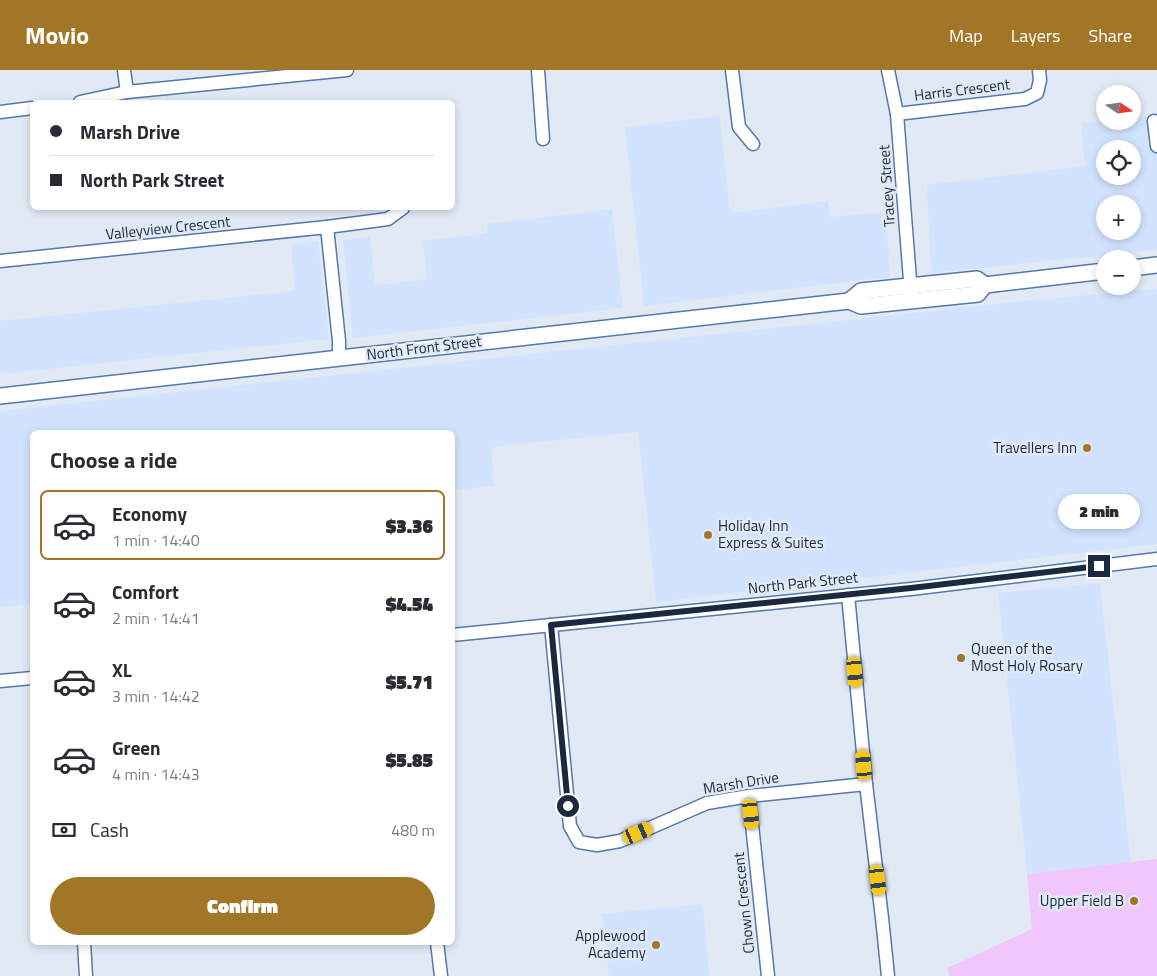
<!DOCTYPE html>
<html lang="en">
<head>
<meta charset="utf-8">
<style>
  body { margin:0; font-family:"Titillium Web",sans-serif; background:#f2f2f3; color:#2b2b33; height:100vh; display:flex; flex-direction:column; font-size:19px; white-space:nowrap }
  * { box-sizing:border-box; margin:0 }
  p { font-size:16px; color:#7c7c81 }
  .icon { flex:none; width:28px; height:28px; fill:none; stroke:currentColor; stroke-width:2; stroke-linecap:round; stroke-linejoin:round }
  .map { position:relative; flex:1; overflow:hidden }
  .panel { position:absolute; left:30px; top:360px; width:425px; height:515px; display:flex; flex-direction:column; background:#fff; border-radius:8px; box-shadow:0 2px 8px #0003 }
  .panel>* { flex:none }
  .banner { position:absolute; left:30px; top:30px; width:425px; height:110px; border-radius:8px; box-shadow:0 2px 8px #0003; display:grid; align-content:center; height:110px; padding:0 20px; background:#fff }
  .needle { width:32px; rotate:103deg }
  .tools { position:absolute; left:1096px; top:15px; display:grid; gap:10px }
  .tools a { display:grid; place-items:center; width:45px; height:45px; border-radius:50%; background:#fff; box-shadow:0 2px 8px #0003; font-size:25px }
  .end { position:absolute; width:22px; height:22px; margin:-11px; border:6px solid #1a293f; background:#fff; box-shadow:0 0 0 2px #fff }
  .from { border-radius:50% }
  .bubble { position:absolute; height:35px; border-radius:18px; background:#fff; box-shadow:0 2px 8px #0003; font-size:16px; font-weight:800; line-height:35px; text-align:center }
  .car { position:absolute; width:15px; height:30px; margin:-15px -8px; border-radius:6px; box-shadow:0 0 4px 1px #0007; background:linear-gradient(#f5c518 24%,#345 0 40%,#f5c518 0 76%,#345 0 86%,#f5c518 0) }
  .banner b { display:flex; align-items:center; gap:18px; height:48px; font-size:19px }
  .banner b+b { border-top:1px solid #e1e1e2 }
  .banner i { width:12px; height:12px; background:#2b2b33 }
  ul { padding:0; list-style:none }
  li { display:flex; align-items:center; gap:15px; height:70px; margin:0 10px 8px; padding:0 10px; border:2px solid transparent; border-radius:8px }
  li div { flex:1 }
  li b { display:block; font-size:19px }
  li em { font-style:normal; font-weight:800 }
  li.selected { border-color:#a17626 }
  li>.icon { width:45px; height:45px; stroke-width:1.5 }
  h2 { padding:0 20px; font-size:22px; line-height:60px }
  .pay { display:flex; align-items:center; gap:12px; height:55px; padding:0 20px; font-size:19px }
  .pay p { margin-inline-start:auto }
  .button { display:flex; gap:10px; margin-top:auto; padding:10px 20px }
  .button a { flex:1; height:58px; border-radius:30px; background:#a17626; color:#fff; font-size:20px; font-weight:800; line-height:58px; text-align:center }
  header { display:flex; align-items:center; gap:30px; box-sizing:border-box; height:70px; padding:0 25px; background:#a17626; color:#fff }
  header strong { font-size:24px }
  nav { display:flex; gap:28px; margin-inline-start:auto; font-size:18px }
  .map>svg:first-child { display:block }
  .built { fill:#d1e3fe; fill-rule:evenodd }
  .green { fill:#f1c6fd }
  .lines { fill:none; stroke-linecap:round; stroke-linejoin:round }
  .minor-casing { stroke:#5478ad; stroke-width:15 }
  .major-casing { stroke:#5478ad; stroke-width:18 }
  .minor { stroke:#fff; stroke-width:12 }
  .major { stroke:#fff; stroke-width:15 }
  .route { stroke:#1a293f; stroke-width:6 }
  .poi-dot { fill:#a17626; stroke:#e1e9f5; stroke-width:2 }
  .labels { text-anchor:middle; stroke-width:5; stroke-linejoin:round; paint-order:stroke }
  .street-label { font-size:15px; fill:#1a293f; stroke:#e1e9f5 }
  .poi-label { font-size:15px; fill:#1a293f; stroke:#e1e9f5; text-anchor:end }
</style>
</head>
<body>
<header>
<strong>Movio</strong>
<nav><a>Map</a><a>Layers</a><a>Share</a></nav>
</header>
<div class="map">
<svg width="1157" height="906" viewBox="0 0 1157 906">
  <rect width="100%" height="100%" fill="#e1e9f5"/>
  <!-- built -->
  <g class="built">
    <polygon points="720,46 730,143 828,131 830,147 886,142 890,207 644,236 625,57"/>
    <path d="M1157,46V180L931,203L927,115L1085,96L1081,53L1105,51H1132L1133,48ZM1105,79H1132V106H1105ZM1105,134H1132V161H1105Z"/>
    <polygon points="612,139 623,238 353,268 343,170 370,167 375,215 427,209 423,171 487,163 487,154"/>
    <polygon points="318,171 329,269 0,304 0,251 295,221 291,174"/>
    <polygon points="1157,219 1157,474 656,532 638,362 491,377 494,416 453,420 452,362 32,362 32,534 0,537 0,341 1034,230"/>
    <polygon points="1100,513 1131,792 1027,804 998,523"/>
    <polygon points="703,834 709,906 609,906 602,844"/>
  </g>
  <!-- green -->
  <polygon class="green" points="1157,789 1157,906 949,906 948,898 1032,859 1027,804"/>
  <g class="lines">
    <!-- minor casing -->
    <g class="minor-casing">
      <g id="minor">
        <polyline points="124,0 127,22"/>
        <polyline points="538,0 543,69"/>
        <polyline points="732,0 739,57 753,74"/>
        <polyline points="888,0 897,44 911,223"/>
        <polyline points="80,32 127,22 347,0"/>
        <polyline points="0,42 32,38"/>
        <polyline points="897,44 1025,29 1037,23 1040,10 1039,0"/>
        <polyline points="1154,51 1157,76"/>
        <polyline points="327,157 388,149 403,138"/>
        <polyline points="0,191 327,157 339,271 339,288"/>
        <polyline points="848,525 866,714 882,848 888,906"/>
        <polyline points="551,555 570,756 579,772 597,775 620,771 707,733 749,726 866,714"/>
        <polyline points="452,565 911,519 1157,489"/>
        <polyline points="0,611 32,608"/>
        <polyline points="749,726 768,906"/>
        <polyline points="84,872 86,906"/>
        <polyline points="437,872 441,906"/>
      </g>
    </g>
    <!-- major casing -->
    <g class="major-casing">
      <g id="major">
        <polyline points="1132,198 1157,195"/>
        <polyline points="849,231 861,221 977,209 985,215 1105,201"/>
        <polyline points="0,326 849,231 861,236 978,224 985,215"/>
      </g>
    </g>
    <!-- minor -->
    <use href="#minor" class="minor"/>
    <!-- major -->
    <use href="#major" class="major"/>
  </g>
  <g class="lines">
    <!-- route -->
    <polyline class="route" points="568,736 551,555 911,518 1099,496"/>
  </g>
  <!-- markers -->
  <g class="poi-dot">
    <circle cx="1087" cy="378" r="5"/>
    <circle cx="708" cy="465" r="5"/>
    <circle cx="961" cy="588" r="5"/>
    <circle cx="1134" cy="831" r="5"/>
    <circle cx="656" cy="875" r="5"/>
  </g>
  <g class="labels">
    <!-- street labels -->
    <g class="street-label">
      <text transform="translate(962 20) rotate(-7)" y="5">Harris Crescent</text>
      <text transform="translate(887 116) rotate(-94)" y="5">Tracey Street</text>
      <text transform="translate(168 158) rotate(-6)" y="5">Valleyview Crescent</text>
      <text transform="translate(424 278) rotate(-7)" y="5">North Front Street</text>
      <text transform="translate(803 513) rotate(-6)" y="5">North Park Street</text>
      <text transform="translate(741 713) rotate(-9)" y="5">Marsh Drive</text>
      <text transform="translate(744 833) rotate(-96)" y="5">Chown Crescent</text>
    </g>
    <!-- poi labels -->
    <g class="poi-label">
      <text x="1077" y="383">Travellers Inn</text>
      <text x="718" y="461" text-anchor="start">Holiday Inn<tspan x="718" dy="17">Express &amp; Suites</tspan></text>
      <text x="971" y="584" text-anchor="start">Queen of the<tspan x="971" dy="17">Most Holy Rosary</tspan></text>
      <text x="1124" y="836">Upper Field B</text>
      <text x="646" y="871">Applewood<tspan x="646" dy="17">Academy</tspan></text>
    </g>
  </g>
</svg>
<div class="tools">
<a><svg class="needle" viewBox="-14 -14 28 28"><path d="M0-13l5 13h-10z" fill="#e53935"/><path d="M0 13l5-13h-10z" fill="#7c7c81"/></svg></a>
<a><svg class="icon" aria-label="locate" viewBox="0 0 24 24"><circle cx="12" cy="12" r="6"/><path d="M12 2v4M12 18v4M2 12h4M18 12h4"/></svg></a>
<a>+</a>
<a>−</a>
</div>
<i class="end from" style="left:568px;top:736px"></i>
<i class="end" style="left:1099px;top:496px"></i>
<div class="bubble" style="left:1058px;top:424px;width:82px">2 min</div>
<i class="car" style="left:855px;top:602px;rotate:175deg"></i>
<i class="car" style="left:864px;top:695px;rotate:355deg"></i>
<i class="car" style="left:751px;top:744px;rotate:174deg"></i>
<i class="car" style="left:638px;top:763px;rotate:67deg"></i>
<i class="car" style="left:878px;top:810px;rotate:173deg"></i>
<div class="banner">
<b><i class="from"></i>Marsh Drive</b>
<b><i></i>North Park Street</b>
</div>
<section class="panel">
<h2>Choose a ride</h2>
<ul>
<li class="selected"><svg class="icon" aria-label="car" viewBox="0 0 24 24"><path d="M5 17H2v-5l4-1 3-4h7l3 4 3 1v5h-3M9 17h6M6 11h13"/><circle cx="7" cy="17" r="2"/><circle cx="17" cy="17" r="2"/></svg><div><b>Economy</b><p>1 min · 14:40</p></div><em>$3.36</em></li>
<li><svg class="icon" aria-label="car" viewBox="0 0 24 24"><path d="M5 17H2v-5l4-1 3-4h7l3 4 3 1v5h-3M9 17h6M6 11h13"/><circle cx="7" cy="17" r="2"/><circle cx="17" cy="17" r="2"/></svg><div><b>Comfort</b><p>2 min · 14:41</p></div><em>$4.54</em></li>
<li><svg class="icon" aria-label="car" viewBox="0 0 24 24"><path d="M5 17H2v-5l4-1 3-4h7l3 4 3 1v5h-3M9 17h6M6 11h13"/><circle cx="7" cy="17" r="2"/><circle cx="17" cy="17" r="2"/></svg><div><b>XL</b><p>3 min · 14:42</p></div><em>$5.71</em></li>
<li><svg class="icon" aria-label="car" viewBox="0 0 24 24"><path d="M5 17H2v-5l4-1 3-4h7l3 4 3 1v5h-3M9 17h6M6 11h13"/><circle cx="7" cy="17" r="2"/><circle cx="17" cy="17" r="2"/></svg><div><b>Green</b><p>4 min · 14:43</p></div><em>$5.85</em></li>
</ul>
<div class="pay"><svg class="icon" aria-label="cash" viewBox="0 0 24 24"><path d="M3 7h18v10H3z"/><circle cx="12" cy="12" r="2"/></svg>Cash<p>480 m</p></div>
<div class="button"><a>Confirm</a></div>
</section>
</div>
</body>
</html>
